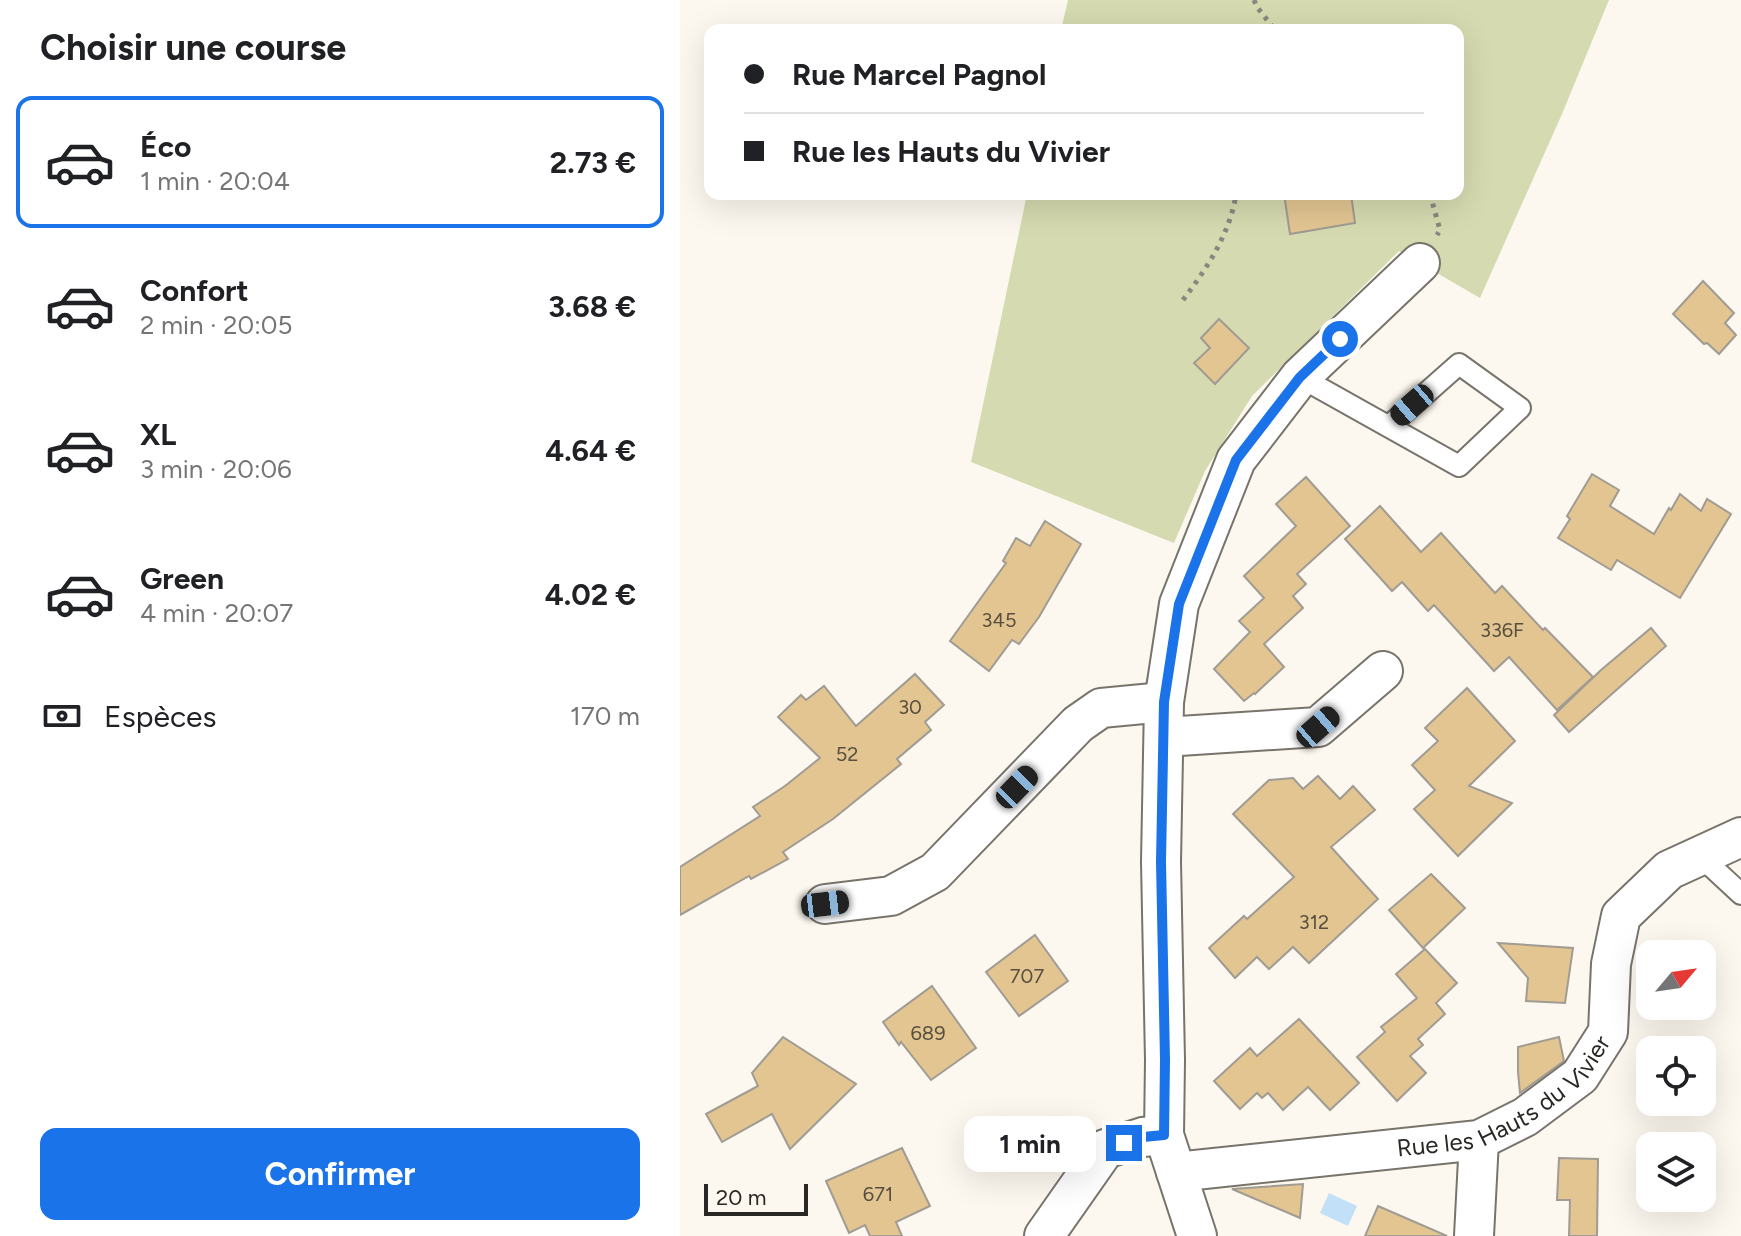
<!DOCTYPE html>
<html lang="fr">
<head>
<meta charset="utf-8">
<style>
  body { margin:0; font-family:Figtree,sans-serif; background:#f2f2f2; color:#202124; height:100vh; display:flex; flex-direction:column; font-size:30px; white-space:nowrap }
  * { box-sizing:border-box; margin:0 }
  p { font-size:26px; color:#757577 }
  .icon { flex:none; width:44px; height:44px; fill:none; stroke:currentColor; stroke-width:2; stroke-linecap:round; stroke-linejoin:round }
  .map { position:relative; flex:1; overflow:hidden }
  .sheet { display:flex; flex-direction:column; background:#fff; width:680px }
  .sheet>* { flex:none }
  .hud { position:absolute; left:24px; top:24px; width:760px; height:176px; border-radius:16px; box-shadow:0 8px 32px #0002; display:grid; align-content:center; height:176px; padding:0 40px; background:#fff }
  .needle { width:52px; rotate:61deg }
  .buttons { position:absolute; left:956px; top:940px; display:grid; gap:16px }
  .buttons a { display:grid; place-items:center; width:80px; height:80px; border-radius:16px; background:#fff; box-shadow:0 8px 32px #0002; font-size:40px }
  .scale { position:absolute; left:24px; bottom:20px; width:104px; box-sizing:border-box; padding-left:8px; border:4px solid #2a2824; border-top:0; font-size:22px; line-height:28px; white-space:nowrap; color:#2a2824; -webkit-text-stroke:6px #fdf8ef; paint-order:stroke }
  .end { position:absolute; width:36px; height:36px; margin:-18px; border:10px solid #1a73e8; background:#fff; box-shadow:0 0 0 4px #fff }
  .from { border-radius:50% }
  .bubble { position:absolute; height:56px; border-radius:16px; background:#fff; box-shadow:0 8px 32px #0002; font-size:26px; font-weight:700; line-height:56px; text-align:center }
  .car { position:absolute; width:24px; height:48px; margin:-24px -12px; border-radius:10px; box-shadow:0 0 6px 2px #0007; background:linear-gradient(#222 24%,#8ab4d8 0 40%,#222 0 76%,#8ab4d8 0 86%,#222 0) }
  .hud b { display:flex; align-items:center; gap:28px; height:76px; font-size:30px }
  .hud b+b { border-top:2px solid #e0e0e0 }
  .hud i { width:20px; height:20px; background:#202124 }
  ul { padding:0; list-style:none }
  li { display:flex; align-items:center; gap:24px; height:132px; margin:0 16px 12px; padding:0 24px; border:4px solid transparent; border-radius:16px }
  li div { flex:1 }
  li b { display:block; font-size:30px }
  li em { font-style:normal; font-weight:700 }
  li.current { border-color:#1a73e8 }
  li>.icon { width:72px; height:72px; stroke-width:1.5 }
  h2 { padding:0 40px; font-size:36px; line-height:96px }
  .pay { display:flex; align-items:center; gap:20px; height:88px; padding:0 40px; font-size:30px }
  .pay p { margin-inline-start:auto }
  .cta { display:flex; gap:16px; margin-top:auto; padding:16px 40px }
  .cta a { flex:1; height:92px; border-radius:16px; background:#1a73e8; color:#fff; font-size:32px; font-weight:700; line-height:92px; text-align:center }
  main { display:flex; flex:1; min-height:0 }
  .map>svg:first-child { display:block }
  .green { fill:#d5dab0 }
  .water { fill:#c2e0f7 }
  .building { fill:#e2c591; stroke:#a09b93; stroke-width:2 }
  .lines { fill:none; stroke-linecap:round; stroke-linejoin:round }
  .lane-casing { stroke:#78736b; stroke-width:24 }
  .street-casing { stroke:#78736b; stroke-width:42 }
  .path { stroke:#8a8781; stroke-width:5; stroke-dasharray:4 6; stroke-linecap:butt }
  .lane { stroke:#fff; stroke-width:20 }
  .street { stroke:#fff; stroke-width:38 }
  .route { stroke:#1a73e8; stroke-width:10 }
  .labels { text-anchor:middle; stroke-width:6; stroke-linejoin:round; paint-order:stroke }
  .number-label { font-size:20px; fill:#584f3f }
  .street-label { font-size:24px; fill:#2a2824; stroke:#fdf8ef }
</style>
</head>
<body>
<main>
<section class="sheet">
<h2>Choisir une course</h2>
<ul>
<li class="current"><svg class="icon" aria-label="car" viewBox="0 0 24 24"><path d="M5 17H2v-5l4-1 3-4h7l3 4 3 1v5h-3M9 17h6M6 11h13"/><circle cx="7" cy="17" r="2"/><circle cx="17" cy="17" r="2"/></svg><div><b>Éco</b><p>1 min · 20:04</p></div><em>2.73 €</em></li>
<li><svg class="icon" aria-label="car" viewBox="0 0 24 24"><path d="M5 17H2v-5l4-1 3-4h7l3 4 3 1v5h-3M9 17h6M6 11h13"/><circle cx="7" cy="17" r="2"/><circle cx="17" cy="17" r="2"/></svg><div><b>Confort</b><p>2 min · 20:05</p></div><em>3.68 €</em></li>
<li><svg class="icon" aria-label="car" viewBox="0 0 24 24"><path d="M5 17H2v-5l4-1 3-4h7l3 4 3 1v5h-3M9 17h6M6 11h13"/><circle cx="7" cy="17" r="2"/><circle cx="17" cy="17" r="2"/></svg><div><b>XL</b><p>3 min · 20:06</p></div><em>4.64 €</em></li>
<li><svg class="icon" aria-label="car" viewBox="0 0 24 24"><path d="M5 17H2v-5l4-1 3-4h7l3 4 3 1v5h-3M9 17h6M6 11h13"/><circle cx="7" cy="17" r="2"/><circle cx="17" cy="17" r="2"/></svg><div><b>Green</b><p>4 min · 20:07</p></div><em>4.02 €</em></li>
</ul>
<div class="pay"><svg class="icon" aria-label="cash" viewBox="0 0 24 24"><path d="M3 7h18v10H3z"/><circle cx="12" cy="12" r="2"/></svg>Espèces<p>170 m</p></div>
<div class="cta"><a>Confirmer</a></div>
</section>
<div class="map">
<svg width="1061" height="1236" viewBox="0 0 1061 1236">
  <rect width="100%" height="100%" fill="#fdf8ef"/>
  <!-- green -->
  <polygon class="green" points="388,0 929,0 882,114 800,298 719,251 572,396 525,471 494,543 291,462 347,194 778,194 778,30 381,30"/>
  <!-- water -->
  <polygon class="water" points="649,1193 677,1206 668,1226 640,1213"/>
  <!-- building -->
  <g class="building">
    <polygon points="604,194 671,194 675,223 610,234"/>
    <polygon points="1023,281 1054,313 1045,323 1056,335 1039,354 1027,343 1024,344 993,314"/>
    <polygon points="539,319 569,348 535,384 514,363 530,348 521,338"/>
    <polygon points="912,474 939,490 930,506 974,534 989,508 991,510 1000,494 1021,511 1027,499 1051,514 1000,598 937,560 931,570 878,538 890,519 887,516"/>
    <polygon points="626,477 670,526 617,574 626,584 613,596 623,608 584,644 604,667 575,694 574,693 564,701 534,669 570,632 559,621 584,598 564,576 616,526 596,504"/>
    <polygon points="700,506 741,552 761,533 815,593 822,586 863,630 865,628 913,677 877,710 829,657 814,671 754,605 748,611 722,582 712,591 665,539"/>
    <polygon points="365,521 401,544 359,617 339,644 332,640 309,671 270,641 326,563 323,561 336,538 350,546"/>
    <polygon points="971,628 986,646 889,732 874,715 921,670"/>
    <polygon points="235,674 264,705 245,722 251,730 217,759 221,764 153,819 103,852 108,859 71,879 69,876 0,915 0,867 80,816 73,807 105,786 140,758 98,717 121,695 126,700 144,686 176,726"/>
    <polygon points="787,688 835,741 789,786 832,803 778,856 734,809 755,790 732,765 758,741 745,728"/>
    <polygon points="638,776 660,799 673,786 695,810 651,847 698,899 629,963 613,947 589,969 577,957 555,978 529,948 564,916 567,919 614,877 553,814 589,780 613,778 623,789"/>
    <polygon points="751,874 785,908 743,948 709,910"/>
    <polygon points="355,935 388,981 339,1016 306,972"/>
    <polygon points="818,943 893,948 885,1003 846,1001 848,978"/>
    <polygon points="745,949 777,983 756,1003 765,1014 738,1039 743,1045 730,1056 746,1073 717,1101 677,1057 705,1032 701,1027 737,998 716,974"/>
    <polygon points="252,986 296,1048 251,1080 221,1042 219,1045 203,1022"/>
    <polygon points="619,1019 679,1083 650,1110 628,1087 603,1110 588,1093 582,1098 577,1093 560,1109 534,1081 570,1048 577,1056"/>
    <polygon points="103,1037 176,1084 110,1149 92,1114 42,1142 26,1114 78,1086 72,1073"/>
    <polygon points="879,1037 884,1061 840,1093 838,1072 838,1047"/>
    <polygon points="222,1148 250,1206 216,1222 222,1236 190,1236 185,1225 169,1233 146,1181"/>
    <polygon points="879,1158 918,1159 917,1236 889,1236 890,1200 877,1200"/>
    <polygon points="623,1184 620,1218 552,1189"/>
    <polygon points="698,1206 767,1236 685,1236"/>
  </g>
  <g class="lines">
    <!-- lane casing -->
    <g class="lane-casing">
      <g id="lane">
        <polyline points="620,377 779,466 840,408 779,364 709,426"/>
        <polyline points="1020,856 1061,894"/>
      </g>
    </g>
    <!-- street casing -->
    <g class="street-casing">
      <g id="street">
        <polyline points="484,737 638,727 703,671"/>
        <polyline points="145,904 211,896 255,872 398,724 421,708 484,702"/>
        <path id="s1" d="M496,1172L799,1140L845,1117L900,1076L928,1032L931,964L941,916L989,870L1061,837"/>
        <polyline points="364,1236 425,1149 463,1137 484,1135"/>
        <polyline points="517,1236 484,1135 485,1060 481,862 484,702 499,604 556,460 620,377 740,263"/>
        <polyline points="794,1236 799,1140"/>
      </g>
    </g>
    <!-- path -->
    <g class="path">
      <polyline points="574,0 577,7 595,30"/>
      <polyline points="750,194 760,230 757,235"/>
      <path d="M503,300C527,268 550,234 556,194"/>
    </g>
    <!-- lane -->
    <use href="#lane" class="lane"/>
    <!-- street -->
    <use href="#street" class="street"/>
  </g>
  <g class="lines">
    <!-- route -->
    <polyline class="route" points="444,1143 463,1137 484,1135 485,1060 481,862 484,702 499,604 556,460 620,377 660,339"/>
  </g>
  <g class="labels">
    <!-- number labels -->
    <g class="number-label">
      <text x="319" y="627">345</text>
      <text x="822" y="637">336F</text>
      <text x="230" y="714">30</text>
      <text x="167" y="761">52</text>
      <text x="634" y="929">312</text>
      <text x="347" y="983">707</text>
      <text x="248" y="1040">689</text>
      <text x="198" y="1201">671</text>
    </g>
    <!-- street labels -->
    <g class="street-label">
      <text dy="8" stroke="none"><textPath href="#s1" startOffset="346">Rue les Hauts du Vivier</textPath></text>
    </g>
  </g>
</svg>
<div class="buttons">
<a><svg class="needle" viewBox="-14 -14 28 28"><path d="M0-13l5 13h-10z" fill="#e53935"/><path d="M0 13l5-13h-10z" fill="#757577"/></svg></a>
<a><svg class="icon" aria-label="locate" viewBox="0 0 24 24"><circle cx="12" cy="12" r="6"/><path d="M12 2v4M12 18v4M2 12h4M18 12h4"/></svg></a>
<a><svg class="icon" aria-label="layers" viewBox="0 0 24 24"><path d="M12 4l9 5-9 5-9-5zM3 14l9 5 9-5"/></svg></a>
</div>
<div class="scale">20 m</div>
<i class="end from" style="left:660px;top:339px"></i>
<i class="end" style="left:444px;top:1143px"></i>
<div class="bubble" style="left:284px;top:1116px;width:132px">1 min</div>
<i class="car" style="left:732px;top:405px;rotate:229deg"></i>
<i class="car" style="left:638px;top:727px;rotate:49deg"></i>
<i class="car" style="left:337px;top:787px;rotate:44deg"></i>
<i class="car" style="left:145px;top:904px;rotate:83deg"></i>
<div class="hud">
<b><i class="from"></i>Rue Marcel Pagnol</b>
<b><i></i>Rue les Hauts du Vivier</b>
</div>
</div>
</main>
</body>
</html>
